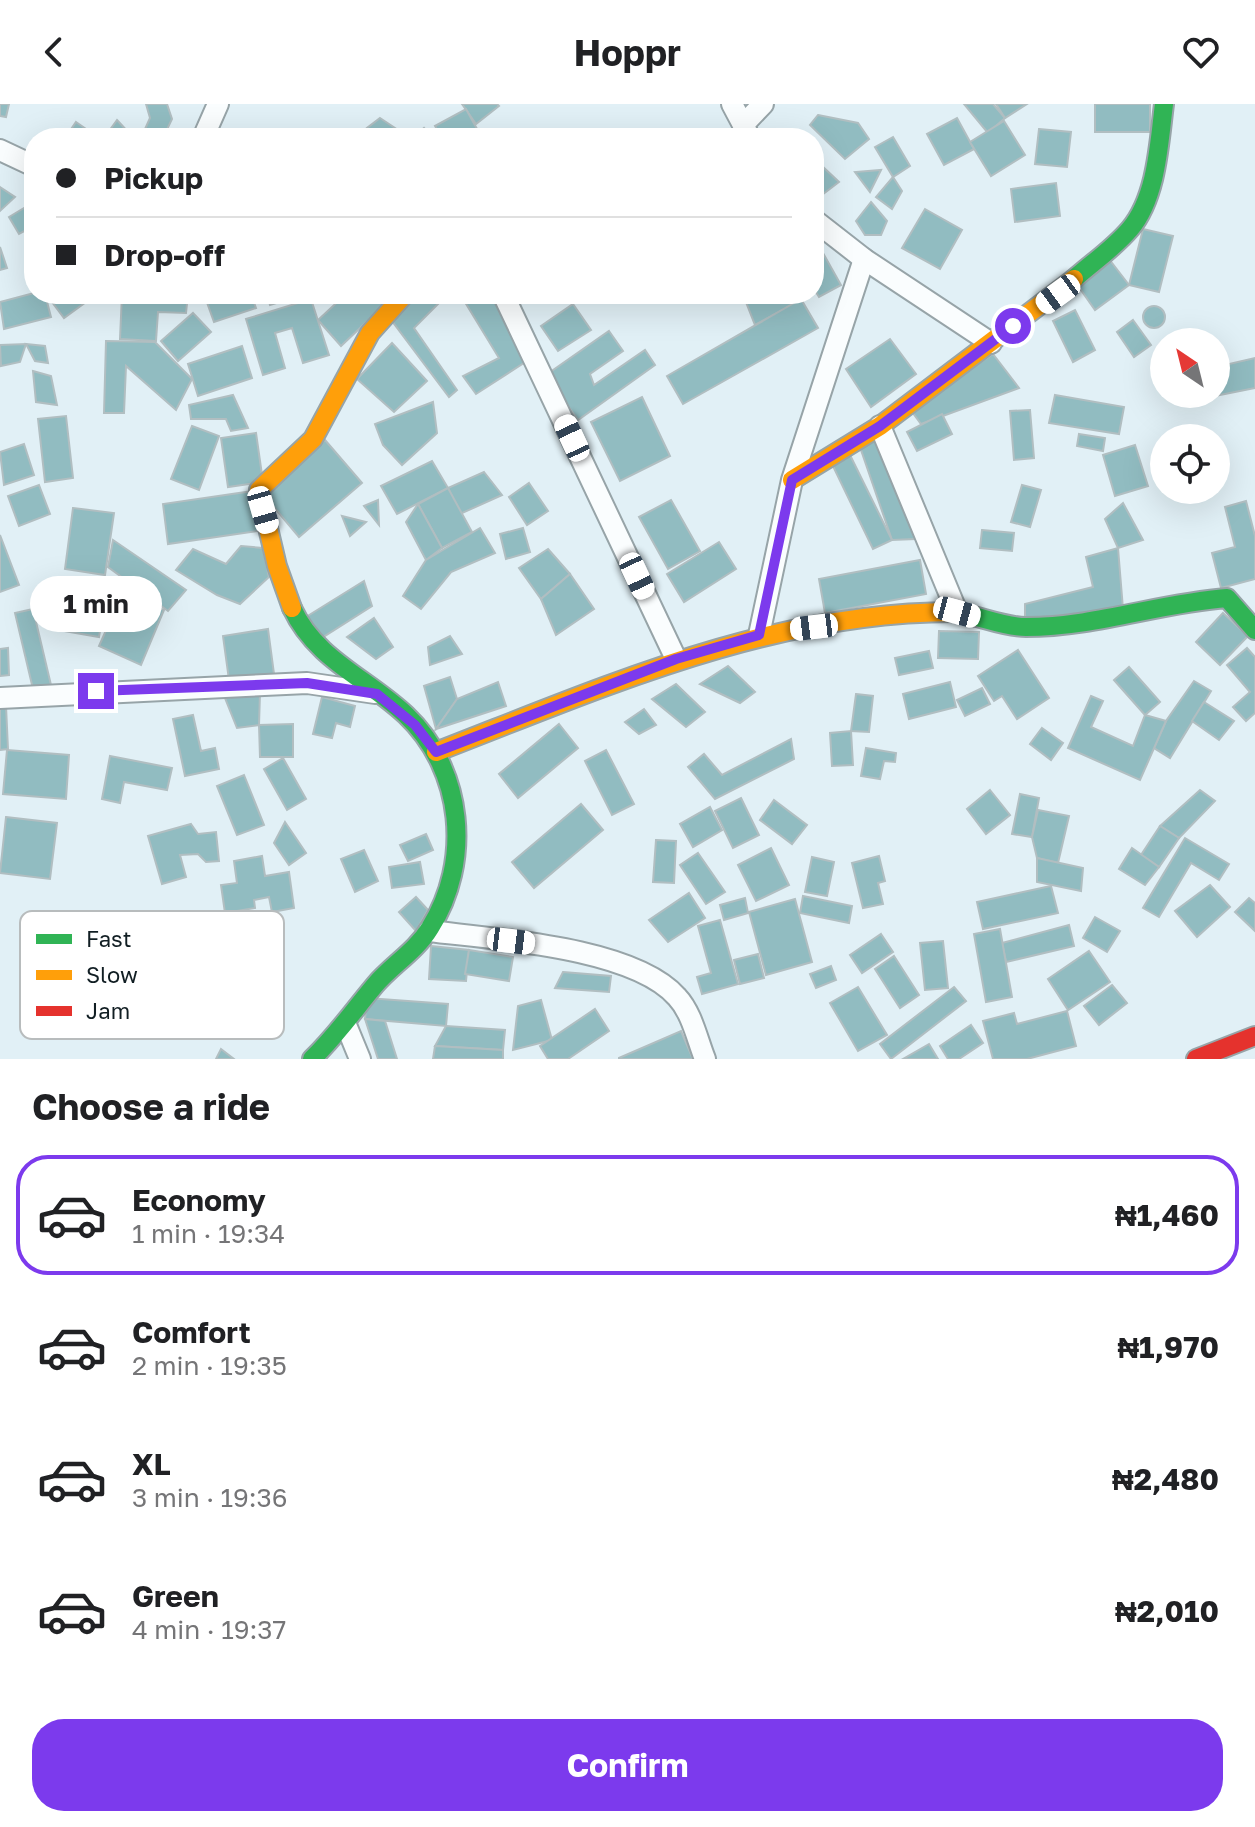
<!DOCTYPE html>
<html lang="en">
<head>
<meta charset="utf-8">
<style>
  body { margin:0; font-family:"Golos Text",sans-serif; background:#f2f2f2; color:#202124; height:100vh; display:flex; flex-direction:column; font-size:30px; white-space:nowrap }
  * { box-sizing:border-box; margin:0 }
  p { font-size:26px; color:#757577 }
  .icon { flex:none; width:44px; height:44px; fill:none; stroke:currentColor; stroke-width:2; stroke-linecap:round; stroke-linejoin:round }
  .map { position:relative; height:955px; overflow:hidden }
  .drawer { display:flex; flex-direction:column; background:#fff; flex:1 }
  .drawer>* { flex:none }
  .banner { position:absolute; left:24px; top:24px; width:800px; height:176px; border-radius:32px; box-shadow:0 8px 32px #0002; display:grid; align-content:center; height:176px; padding:0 32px; background:#fff }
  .needle { width:52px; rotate:325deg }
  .fabs { position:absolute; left:1150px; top:224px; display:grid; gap:16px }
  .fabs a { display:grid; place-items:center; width:80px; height:80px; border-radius:50%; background:#fff; box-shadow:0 8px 32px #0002; font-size:40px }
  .end { position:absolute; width:36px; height:36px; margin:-18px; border:10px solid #7c3aed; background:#fff; box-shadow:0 0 0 4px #fff }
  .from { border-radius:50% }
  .bubble { position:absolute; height:56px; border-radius:28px; background:#fff; box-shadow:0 8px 32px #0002; font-size:26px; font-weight:700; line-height:56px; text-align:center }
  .car { position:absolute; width:24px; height:48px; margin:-24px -12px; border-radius:10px; box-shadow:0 0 6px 2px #0007; background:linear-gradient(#fff 24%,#345 0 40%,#fff 0 76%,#345 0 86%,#fff 0) }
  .banner b { display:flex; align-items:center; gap:28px; height:76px; font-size:30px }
  .banner b+b { border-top:2px solid #e0e0e0 }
  .banner i { width:20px; height:20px; background:#202124 }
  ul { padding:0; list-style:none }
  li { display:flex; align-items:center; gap:24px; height:120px; margin:0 16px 12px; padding:0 16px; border:4px solid transparent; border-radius:32px }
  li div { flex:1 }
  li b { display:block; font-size:30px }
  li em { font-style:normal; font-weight:700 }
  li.current { border-color:#7c3aed }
  li>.icon { width:72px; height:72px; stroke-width:1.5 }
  h2 { padding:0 32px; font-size:36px; line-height:96px }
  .action { display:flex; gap:16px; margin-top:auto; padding:16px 32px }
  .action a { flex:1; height:92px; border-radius:32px; background:#7c3aed; color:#fff; font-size:32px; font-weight:700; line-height:92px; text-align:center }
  header { display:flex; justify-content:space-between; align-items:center; height:104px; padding:0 32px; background:#fff; font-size:36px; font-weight:700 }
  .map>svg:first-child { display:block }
  .building { fill:#91bcc1; stroke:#b1bec1; stroke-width:2 }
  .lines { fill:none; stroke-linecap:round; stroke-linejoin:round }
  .street-casing { stroke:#97a4a8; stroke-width:24 }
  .fast-casing { stroke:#97a4a8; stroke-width:22 }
  .slow-casing { stroke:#97a4a8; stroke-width:22 }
  .jam-casing { stroke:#97a4a8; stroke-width:22 }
  .street { stroke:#fafdfe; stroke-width:20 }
  .fast { stroke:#30b455; stroke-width:18 }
  .slow { stroke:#ff9f0a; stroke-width:18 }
  .jam { stroke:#e5322d; stroke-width:18 }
  .route { stroke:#7c3aed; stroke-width:10 }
  .key { fill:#fff; stroke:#b8bcbd; stroke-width:2 }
  .key-label { font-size:22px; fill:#111e23 }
</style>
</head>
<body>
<header><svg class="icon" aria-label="back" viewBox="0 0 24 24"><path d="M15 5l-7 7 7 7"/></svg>Hoppr<svg class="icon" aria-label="heart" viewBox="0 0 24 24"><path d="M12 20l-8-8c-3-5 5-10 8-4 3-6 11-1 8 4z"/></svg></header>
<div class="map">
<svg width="1255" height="955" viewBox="0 0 1255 955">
  <rect width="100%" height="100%" fill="#e1f0f6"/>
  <!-- building -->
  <g class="building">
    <polygon points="0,0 9,0 6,13 0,12"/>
    <polygon points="146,0 167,0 172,15 163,34 141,34 150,14"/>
    <polygon points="462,0 497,0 499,2 476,20"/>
    <polygon points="964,0 993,0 1005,14 988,29"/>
    <polygon points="996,0 1027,0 1005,14"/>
    <rect x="1095" y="0" width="55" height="28"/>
    <polygon points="466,5 482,34 442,34 435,22"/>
    <polygon points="818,11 858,19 869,35 845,55 810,21"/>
    <polygon points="380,14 410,34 376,34 367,24"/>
    <polygon points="957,14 974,45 944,61 927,30"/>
    <polygon points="117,16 130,30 128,34 104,34"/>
    <polygon points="1004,17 1025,51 991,72 970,38"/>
    <polygon points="76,18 99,34 65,34"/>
    <polygon points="424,24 433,34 413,34"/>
    <polygon points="1039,25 1071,28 1067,63 1035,60"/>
    <polygon points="893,33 910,62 893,73 875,43"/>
    <polygon points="821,61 839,78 814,97 814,67"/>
    <polygon points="881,66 870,88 855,68"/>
    <polygon points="893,73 902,87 892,105 876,93"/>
    <polygon points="1056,79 1060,112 1015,118 1011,85"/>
    <polygon points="0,83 15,93 0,107"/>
    <polygon points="34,98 34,122 19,130 9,113"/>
    <polygon points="871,98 887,117 881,131 865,131 856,117"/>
    <polygon points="925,105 962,126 940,165 902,144"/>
    <polygon points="1143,125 1173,132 1159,188 1129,181"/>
    <polygon points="814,133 841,181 819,193 814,185"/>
    <polygon points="0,143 7,164 0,166"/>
    <polygon points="1109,155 1129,181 1095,206 1076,179"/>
    <polygon points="34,189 45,190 51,213 4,225 0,198"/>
    <polygon points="55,190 97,190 64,214 49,194"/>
    <polygon points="122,190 188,190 186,209 158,208 156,237 120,235"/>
    <polygon points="204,190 251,190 256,204 214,218"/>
    <polygon points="267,190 303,190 303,191 270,201"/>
    <polygon points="346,190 396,190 341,242 318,216"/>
    <polygon points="418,190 448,190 414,224 457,286 449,293 392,217"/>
    <polygon points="460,190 493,190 527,257 476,290 463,272 499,254"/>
    <polygon points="728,190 749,190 730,194"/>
    <polygon points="751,190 806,190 808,192 755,221 744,193"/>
    <polygon points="311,195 329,251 303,259 292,224 275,229 285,264 263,271 246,215"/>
    <polygon points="801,195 818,224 683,300 667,272"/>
    <polygon points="573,200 591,226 558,247 541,222"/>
    <circle cx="1154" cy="213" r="11"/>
    <polygon points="1075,206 1095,246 1073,258 1053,217"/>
    <polygon points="193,209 211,228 178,257 161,237"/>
    <polygon points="1133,216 1151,241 1134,253 1117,228"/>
    <polygon points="609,227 623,247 590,270 594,281 645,246 655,261 578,316 546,271"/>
    <polygon points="890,235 916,270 871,303 846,265"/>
    <polygon points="106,237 155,238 192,275 176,306 126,262 124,309 104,309"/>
    <polygon points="392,239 427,277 394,308 357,275"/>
    <polygon points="26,240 20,258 1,262 0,241"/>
    <polygon points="26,240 45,242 48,259 35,257"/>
    <polygon points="242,242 252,274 198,292 188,260"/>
    <polygon points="993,250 1019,284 921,320 910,305"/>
    <polygon points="1255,254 1255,284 1210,293 1210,290 1216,290 1216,263"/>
    <polygon points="33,267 51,272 57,301 36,298"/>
    <polygon points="233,291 248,324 231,327 226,315 191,315 189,301"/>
    <polygon points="1055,291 1124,303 1119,330 1049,319"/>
    <polygon points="642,293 670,352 620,377 591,318"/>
    <polygon points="433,298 437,329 402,361 383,341 375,320"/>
    <polygon points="1030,306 1034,354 1014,356 1010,307"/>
    <polygon points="942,310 952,330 917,347 907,328"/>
    <polygon points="66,312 73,374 45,378 38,315"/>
    <polygon points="192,322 219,332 199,386 171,375"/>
    <polygon points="256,329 263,378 228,383 221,334"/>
    <polygon points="1079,330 1105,334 1103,347 1077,342"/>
    <polygon points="325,336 362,379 299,433 262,389"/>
    <polygon points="878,336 915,435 892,436 860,343"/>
    <polygon points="24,340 34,371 4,381 0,348"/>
    <polygon points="1135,341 1148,382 1115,392 1103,351"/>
    <polygon points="849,349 892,436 873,445 831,358"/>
    <polygon points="432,357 448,384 397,410 381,382"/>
    <polygon points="484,368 502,391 460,410 448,384"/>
    <polygon points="529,379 548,407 527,421 509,393"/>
    <polygon points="39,381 50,410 19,422 8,392"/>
    <polygon points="1022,381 1041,386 1030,423 1011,418"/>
    <polygon points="448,384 472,428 442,444 418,400"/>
    <polygon points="253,387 258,427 168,440 163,400"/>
    <polygon points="378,396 379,421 364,402"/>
    <polygon points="671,396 700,447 668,465 639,413"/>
    <polygon points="1246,397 1255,432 1255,475 1221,484 1212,449 1235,443 1225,403"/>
    <polygon points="1123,399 1143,436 1118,444 1105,415"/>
    <polygon points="418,400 442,444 426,456 406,418"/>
    <polygon points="73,404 114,409 105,471 65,465"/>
    <polygon points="342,412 366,418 350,432"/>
    <polygon points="480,424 495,449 451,468 421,505 403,492 426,456"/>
    <polygon points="523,424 530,448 506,455 500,430"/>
    <polygon points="982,426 1014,429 1012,447 980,444"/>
    <polygon points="0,431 19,481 0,488"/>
    <polygon points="113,436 186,486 168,507 108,463"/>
    <polygon points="719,438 736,465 684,498 667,470"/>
    <polygon points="241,442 263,444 269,473 240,500 217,491 176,466 193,445 226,460"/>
    <polygon points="1118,444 1123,505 1025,515 1025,500 1093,483 1086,453"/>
    <polygon points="548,445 570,470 541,495 519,464"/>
    <polygon points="920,456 926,490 825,509 819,475"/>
    <polygon points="570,470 594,505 556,531 541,495"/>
    <polygon points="67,474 108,480 99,533 58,526"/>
    <polygon points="364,477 372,502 320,535 306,513"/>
    <polygon points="123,488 164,506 141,561 99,542"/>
    <polygon points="33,505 51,581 33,585 15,509"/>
    <polygon points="1223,509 1248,532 1220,561 1196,538"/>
    <polygon points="374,514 393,543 376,555 347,533"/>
    <polygon points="268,525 274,570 229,576 223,532"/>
    <polygon points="939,527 979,528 978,555 938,554"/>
    <polygon points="450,532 462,550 430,561 428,543"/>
    <polygon points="8,544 9,571 0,572 0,545"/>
    <polygon points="1247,544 1255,553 1255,609 1246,617 1233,603 1250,588 1227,561"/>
    <polygon points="1018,546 1049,594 1017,615 1002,592 994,597 978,572"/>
    <polygon points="929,547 933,564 899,571 895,554"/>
    <polygon points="728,562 755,588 740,599 700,580"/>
    <polygon points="1129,563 1160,598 1145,611 1114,576"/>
    <polygon points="450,573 457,595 436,625 424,582"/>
    <polygon points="1194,577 1211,587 1170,654 1154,644 1166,617"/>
    <polygon points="498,578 506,602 436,625 457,595"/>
    <polygon points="950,578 956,603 909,615 903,590"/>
    <polygon points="676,580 705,608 686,623 652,595"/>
    <polygon points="982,584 990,600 965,612 957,596"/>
    <polygon points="260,589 259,621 237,624 225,594"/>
    <polygon points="856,590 873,592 869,628 851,627"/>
    <polygon points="1091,592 1103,597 1091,623 1133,642 1145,611 1166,617 1140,676 1068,644"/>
    <polygon points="322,593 355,602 350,623 336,619 332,634 313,630"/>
    <polygon points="1204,598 1234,617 1219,636 1192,617"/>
    <polygon points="6,602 8,645 0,646 0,603"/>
    <polygon points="644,605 656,621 639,630 625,618"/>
    <polygon points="193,611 201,647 215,644 219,665 185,672 173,615"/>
    <polygon points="293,620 293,653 260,653 259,621"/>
    <polygon points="559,620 578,644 518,694 499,670"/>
    <polygon points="1042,624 1063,639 1051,656 1030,640"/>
    <polygon points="851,627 853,661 832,662 830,629"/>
    <polygon points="791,635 794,655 715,695 688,663 704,650 722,671"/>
    <polygon points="866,644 896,649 895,658 884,657 880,675 861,672"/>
    <polygon points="7,646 69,651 66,695 3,690"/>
    <polygon points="606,646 634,700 612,711 585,657"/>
    <polygon points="110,652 172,664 167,686 124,678 120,699 102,695"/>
    <polygon points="283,654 306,695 287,706 264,665"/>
    <polygon points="244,671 264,721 237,731 217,682"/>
    <polygon points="990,686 1010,711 986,730 967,705"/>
    <polygon points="1200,686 1215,697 1179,734 1160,722"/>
    <polygon points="1020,690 1039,694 1032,733 1012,730"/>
    <polygon points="741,694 759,731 733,744 715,707"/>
    <polygon points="774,696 807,721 792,740 760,716"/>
    <polygon points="581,700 603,726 534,784 512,758"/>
    <polygon points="710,703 722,726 693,743 680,720"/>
    <polygon points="1038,706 1069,712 1058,759 1037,754 1032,733"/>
    <polygon points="6,713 57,719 50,775 0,769"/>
    <polygon points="285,718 306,749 289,761 274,739"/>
    <polygon points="191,720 198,730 216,728 219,757 206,758 198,750 180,751 186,773 162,780 148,732"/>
    <polygon points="1160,722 1179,734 1159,763 1141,751"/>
    <polygon points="426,730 433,746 408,757 400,741"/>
    <polygon points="1185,734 1229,760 1219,776 1191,759 1159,813 1143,804"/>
    <polygon points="656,736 676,737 674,779 653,778"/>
    <polygon points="771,744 789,781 756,797 738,761"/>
    <polygon points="1132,744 1159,763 1145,781 1119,765"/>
    <polygon points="364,746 378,777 355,788 341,755"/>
    <polygon points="698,749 725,788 706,800 680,761"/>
    <polygon points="262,752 265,772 289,768 294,804 272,808 269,793 254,796 255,804 225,809 221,781 237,779 234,757"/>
    <polygon points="879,752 885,777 878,779 883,800 863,804 852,759"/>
    <polygon points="812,753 834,758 827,792 805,788"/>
    <polygon points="1037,754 1083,764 1081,787 1037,778"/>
    <polygon points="420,758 424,780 392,784 389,763"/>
    <polygon points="1210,781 1230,803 1197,833 1175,807"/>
    <polygon points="1051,782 1058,809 983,825 977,798"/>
    <polygon points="689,789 705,814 668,838 649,816"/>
    <polygon points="803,792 852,802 849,819 800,809"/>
    <polygon points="416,793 428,806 416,827 399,808"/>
    <polygon points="745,794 748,809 724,816 720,801"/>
    <polygon points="1249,794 1255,799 1255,827 1235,808"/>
    <polygon points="795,795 812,858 766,871 749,808"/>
    <polygon points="1095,813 1120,827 1107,848 1083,834"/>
    <polygon points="720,816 738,880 702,890 697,873 711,869 698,822"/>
    <polygon points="1069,821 1074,842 1006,858 1002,839"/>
    <polygon points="1000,825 1012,893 986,898 974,830"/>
    <polygon points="881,830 893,848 862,869 850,851"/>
    <polygon points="943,837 948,884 925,886 920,839"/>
    <polygon points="431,842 469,846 466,877 429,875"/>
    <polygon points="469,846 513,853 509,877 465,870"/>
    <polygon points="1089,847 1110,878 1068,906 1048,875"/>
    <polygon points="758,850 764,874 740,880 734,856"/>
    <polygon points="894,852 919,891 900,904 875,865"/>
    <polygon points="831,862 836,876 816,884 810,870"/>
    <polygon points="563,868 611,872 609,888 555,884"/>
    <polygon points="1112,881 1127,899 1099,921 1084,902"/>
    <polygon points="858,883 887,931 858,947 830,899"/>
    <polygon points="954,883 966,897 891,955 880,940"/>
    <polygon points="367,894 448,900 446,922 365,915"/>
    <polygon points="541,896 552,936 513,946 518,902"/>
    <polygon points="595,905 609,927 568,955 548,955 540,942"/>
    <polygon points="1067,907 1076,942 1027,955 993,955 983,917 1014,909 1017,920"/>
    <polygon points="365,915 385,917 397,955 378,955"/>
    <polygon points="971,921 983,939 959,955 948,955 940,942"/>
    <polygon points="446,922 505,926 503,946 435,942"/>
    <polygon points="681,927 693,955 619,955 619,954"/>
    <polygon points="929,940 938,955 903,955"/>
    <polygon points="435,942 503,946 503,955 433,955"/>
    <polygon points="221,945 234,955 216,955"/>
  </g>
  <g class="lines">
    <!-- street casing -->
    <g class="street-casing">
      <g id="street">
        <polyline points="732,0 750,34"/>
        <polyline points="743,21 763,0"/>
        <polyline points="203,34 218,0"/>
        <polyline points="0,46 34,62"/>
        <polyline points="814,116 864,155 991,239"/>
        <polyline points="503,190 676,555"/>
        <polyline points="880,322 957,508"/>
        <polyline points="759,531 792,376 864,155"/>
        <polyline points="0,594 307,579 375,589"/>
        <path d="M429,827C493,835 633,843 677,893C692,909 697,935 705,955"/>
        <polyline points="346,921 360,955"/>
      </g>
    </g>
    <!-- fast casing -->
    <g class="fast-casing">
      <g id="fast">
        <path d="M1074,175C1092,159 1114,144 1130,125C1157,93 1159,39 1164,0"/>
        <path d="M292,504C316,556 367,574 406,611C464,666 472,758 430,824C416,847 392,861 375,881C354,906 336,932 312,955"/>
        <path d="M954,508C978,511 1002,523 1026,523C1095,523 1160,499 1227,494L1255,526"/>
      </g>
    </g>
    <!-- slow casing -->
    <g class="slow-casing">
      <g id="slow">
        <polyline points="792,376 880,322 1074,175"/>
        <polyline points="292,504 277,462 259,386 313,335 370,229 405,190"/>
        <path d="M436,648C604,583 770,508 954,508"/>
      </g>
    </g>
    <!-- jam casing -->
    <g class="jam-casing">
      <polyline id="jam" points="1196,955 1255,932"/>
    </g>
    <!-- street -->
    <use href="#street" class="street"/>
    <!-- fast -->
    <use href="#fast" class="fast"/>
    <!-- slow -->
    <use href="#slow" class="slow"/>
    <!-- jam -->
    <use href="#jam" class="jam"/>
  </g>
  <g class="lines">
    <!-- route -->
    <polyline class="route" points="96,587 307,579 377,590 415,621 436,648 676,555 759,531 792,376 880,322 1013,222"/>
  </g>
  <!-- legend -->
  <rect x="20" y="807" width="264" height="128" rx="12" class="key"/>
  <rect x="36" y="830" width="36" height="10" fill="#30b455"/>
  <rect x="36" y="866" width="36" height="10" fill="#ff9f0a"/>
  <rect x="36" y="902" width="36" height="10" fill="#e5322d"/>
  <g class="key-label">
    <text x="86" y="843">Fast</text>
    <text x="86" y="879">Slow</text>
    <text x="86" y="915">Jam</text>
  </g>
</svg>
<div class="fabs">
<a><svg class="needle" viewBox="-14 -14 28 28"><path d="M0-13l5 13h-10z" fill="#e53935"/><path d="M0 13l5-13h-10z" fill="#757577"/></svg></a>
<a><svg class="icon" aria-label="locate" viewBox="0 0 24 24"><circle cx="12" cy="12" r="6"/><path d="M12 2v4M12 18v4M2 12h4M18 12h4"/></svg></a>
</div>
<i class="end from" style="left:1013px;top:222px"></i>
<i class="end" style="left:96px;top:587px"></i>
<div class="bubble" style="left:30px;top:472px;width:132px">1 min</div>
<i class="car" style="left:1058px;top:190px;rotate:234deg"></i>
<i class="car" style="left:572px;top:334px;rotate:335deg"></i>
<i class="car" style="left:263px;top:406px;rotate:164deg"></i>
<i class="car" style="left:637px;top:472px;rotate:155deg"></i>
<i class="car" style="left:957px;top:508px;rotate:105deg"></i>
<i class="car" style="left:814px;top:523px;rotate:263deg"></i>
<i class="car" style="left:511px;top:837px;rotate:97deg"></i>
<div class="banner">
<b><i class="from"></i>Pickup</b>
<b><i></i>Drop-off</b>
</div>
</div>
<section class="drawer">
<h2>Choose a ride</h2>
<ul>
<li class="current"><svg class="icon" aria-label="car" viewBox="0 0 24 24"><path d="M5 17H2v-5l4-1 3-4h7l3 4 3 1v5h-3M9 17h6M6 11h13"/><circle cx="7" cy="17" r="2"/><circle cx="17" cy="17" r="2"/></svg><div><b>Economy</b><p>1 min · 19:34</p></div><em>₦1,460</em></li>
<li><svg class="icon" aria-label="car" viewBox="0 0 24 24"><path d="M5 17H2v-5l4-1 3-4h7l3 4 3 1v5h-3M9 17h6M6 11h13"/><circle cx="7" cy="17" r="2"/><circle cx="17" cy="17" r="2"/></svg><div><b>Comfort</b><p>2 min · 19:35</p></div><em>₦1,970</em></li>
<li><svg class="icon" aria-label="car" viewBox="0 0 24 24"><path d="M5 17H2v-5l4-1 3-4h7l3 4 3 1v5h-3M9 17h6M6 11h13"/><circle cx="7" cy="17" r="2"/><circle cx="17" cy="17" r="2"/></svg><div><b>XL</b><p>3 min · 19:36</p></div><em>₦2,480</em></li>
<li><svg class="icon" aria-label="car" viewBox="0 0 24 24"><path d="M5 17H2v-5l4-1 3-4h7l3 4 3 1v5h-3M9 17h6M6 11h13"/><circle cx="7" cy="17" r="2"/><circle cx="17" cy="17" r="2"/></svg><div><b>Green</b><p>4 min · 19:37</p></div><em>₦2,010</em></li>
</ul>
<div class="action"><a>Confirm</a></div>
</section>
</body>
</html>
